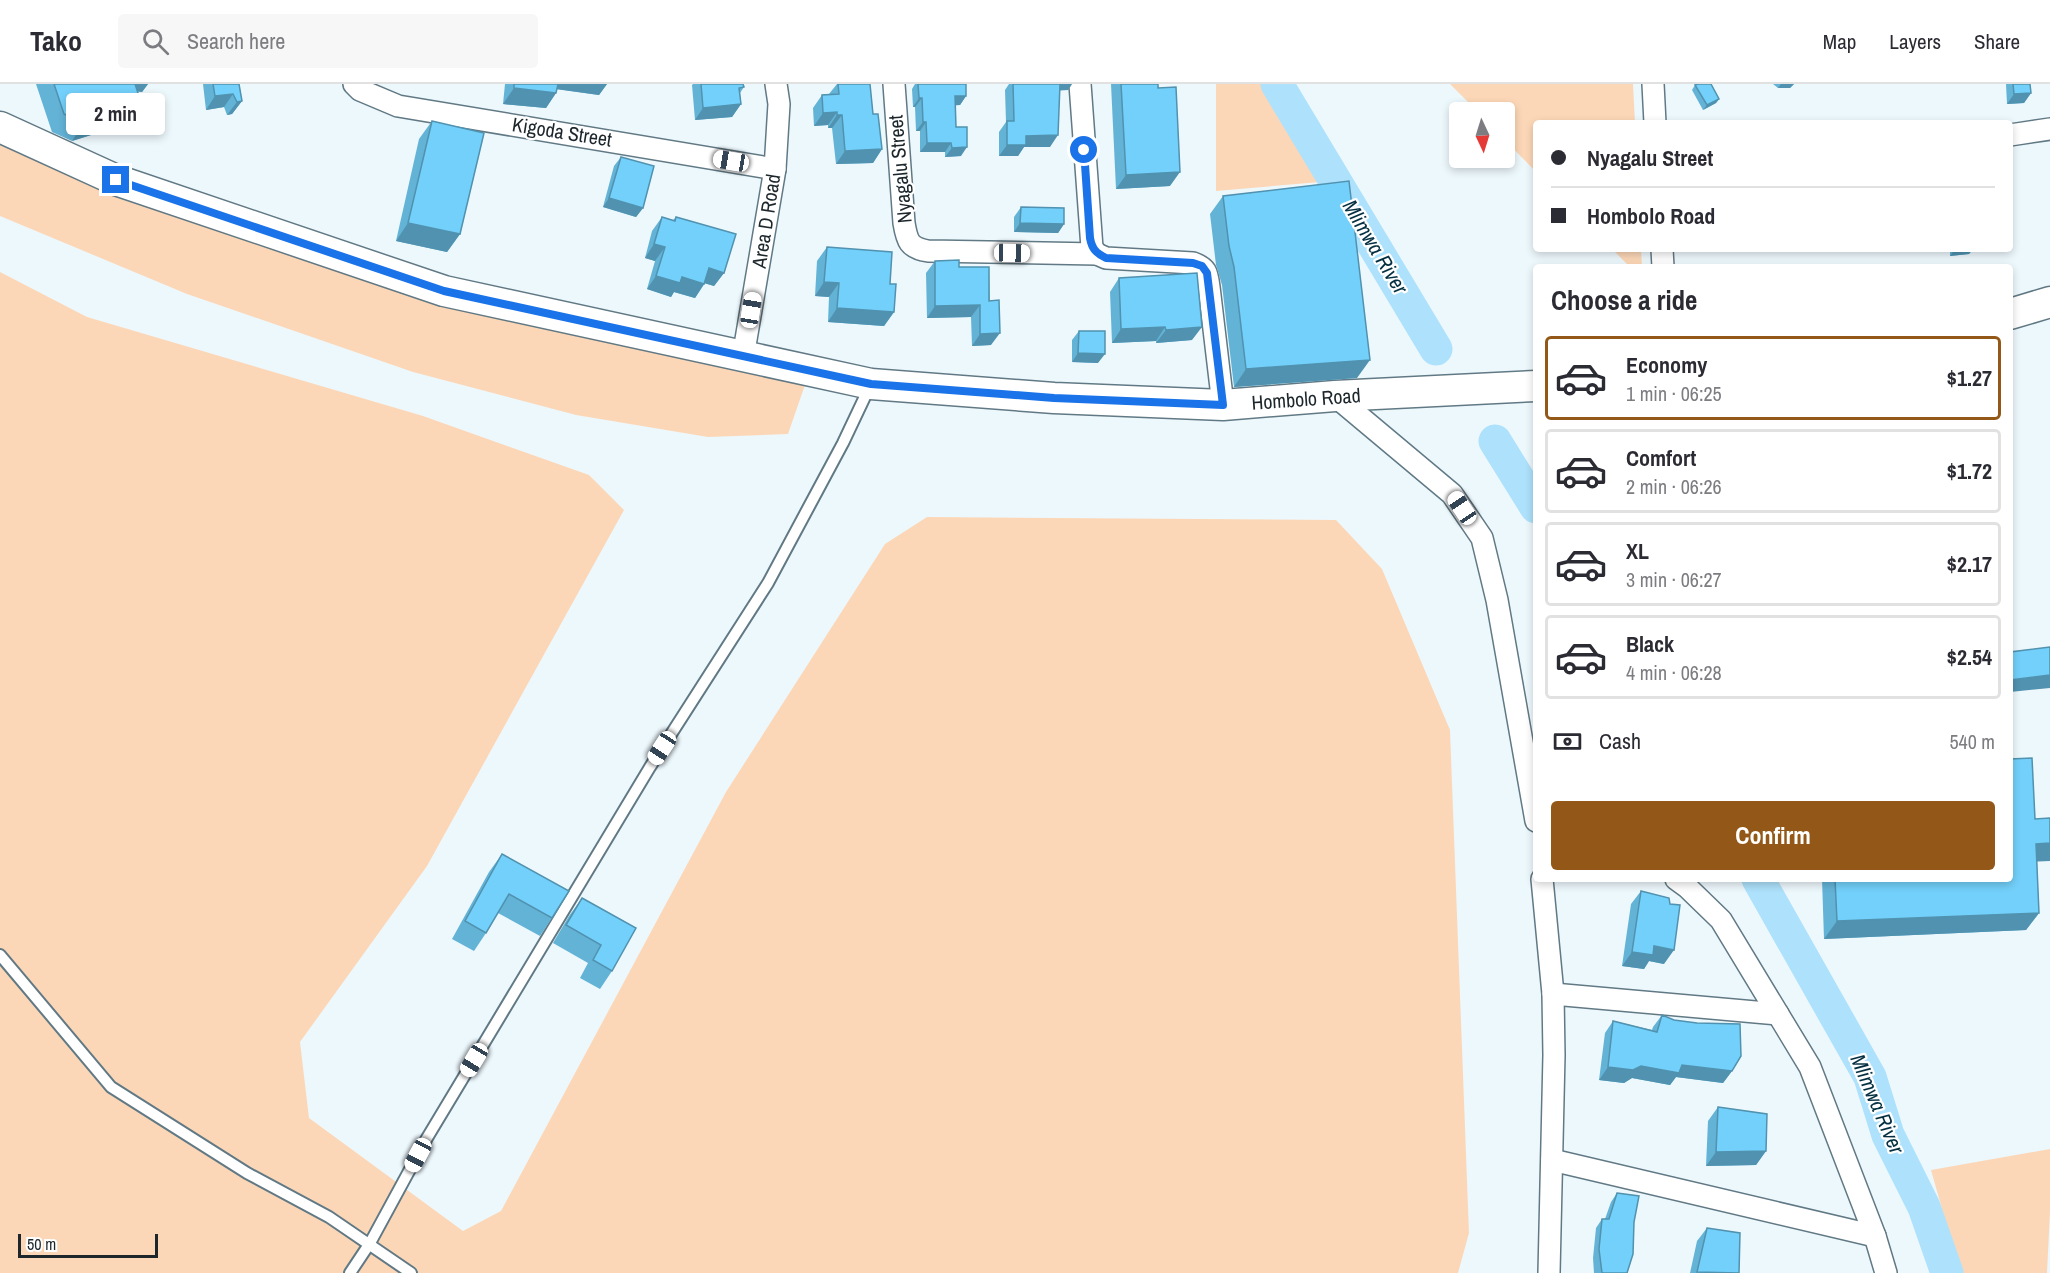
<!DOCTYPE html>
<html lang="en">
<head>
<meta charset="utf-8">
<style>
  body { margin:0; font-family:"Archivo Narrow",sans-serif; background:#f7f7f7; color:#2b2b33; height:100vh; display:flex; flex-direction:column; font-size:22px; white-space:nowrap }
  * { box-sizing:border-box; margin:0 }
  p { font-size:20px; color:#7c7c81 }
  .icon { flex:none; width:33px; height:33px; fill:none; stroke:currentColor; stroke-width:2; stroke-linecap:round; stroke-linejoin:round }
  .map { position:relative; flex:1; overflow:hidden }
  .side { position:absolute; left:1533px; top:180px; width:480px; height:618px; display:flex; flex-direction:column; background:#fff; border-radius:6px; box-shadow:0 3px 9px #0003 }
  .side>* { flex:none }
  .top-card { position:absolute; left:1533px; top:36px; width:480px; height:132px; border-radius:6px; box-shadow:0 3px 9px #0003; display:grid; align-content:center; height:132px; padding:0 18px; background:#fff }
  .needle { width:39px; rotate:176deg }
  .buttons { position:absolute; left:1449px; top:18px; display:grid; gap:12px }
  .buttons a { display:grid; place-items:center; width:66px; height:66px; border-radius:6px; background:#fff; box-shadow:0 3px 9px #0003; font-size:30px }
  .scale { position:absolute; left:18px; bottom:15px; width:140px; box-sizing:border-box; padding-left:6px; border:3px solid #1c262b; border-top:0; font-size:16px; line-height:21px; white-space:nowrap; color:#1c262b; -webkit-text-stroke:4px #fff; paint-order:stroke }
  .end { position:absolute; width:27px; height:27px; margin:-14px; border:8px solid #1a73e8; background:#fff; box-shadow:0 0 0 3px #fff }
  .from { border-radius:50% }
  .bubble { position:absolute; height:42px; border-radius:6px; background:#fff; box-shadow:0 3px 9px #0003; font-size:20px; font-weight:700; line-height:42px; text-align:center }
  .car { position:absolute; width:18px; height:36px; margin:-18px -9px; border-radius:8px; box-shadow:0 0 4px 2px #0007; background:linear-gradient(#fff 24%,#345 0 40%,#fff 0 76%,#345 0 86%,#fff 0) }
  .top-card b { display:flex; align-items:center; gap:21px; height:57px; font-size:22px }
  .top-card b+b { border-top:2px solid #e1e1e2 }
  .top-card i { width:15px; height:15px; background:#2b2b33 }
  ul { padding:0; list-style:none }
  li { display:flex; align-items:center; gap:18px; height:84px; margin:0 12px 9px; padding:0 6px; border:3px solid #e1e1e2; border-radius:6px }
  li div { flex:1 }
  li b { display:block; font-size:22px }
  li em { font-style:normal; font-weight:700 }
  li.on { border-color:#935817 }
  li>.icon { width:54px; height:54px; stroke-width:1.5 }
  h2 { padding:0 18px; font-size:27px; line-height:72px }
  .pay { display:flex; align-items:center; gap:15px; height:66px; padding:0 18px; font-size:22px }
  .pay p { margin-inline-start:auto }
  .button { display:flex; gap:12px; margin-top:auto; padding:12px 18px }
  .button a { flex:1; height:69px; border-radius:6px; background:#935817; color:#fff; font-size:24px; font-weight:700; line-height:69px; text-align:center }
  header { display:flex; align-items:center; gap:36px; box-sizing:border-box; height:84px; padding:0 30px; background:#fff; border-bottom:2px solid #e1e1e2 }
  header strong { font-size:28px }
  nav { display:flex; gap:33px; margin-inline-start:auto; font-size:21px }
  .search { width:420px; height:54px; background:#f7f7f7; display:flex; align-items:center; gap:15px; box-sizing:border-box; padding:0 21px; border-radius:6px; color:#7c7c81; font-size:22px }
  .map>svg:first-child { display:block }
  .green { fill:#fcd7b7 }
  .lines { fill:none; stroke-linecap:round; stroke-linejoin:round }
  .river { stroke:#aee1fb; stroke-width:33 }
  .lane-casing { stroke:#617984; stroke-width:14 }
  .street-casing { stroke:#617984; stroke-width:24 }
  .secondary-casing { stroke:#617984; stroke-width:33 }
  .lane { stroke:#fff; stroke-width:10 }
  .street { stroke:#fff; stroke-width:21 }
  .secondary { stroke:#fff; stroke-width:30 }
  .wall { fill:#63b3d7 }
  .shaded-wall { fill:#5092af }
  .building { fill:#73d0fa; stroke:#5092af; stroke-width:1.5 }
  .route { stroke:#1a73e8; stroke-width:8 }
  .labels { text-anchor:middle; stroke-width:4.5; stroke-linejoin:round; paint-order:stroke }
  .street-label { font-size:20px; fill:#1c262b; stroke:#fff }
  .water-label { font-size:21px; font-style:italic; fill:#043041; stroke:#fff }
</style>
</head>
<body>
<header>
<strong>Tako</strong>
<div class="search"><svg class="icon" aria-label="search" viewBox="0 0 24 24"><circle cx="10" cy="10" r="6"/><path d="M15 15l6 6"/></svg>Search here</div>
<nav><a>Map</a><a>Layers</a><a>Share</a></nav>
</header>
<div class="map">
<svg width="2050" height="1189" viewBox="0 0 2050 1189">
  <rect width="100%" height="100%" fill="#edf8fd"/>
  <!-- green -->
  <g class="green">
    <polygon points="1216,0 1261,0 1320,98 1216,107"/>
    <polygon points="1450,0 1633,0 1635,39 1536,39 1536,88 1505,56 1504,28 1478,28"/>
    <polygon points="0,50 188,128 806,298 788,350 708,353 576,331 413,288 187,210 0,132"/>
    <polygon points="1612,165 1641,165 1642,183 1630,183"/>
    <polygon points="0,188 87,233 423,332 589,391 624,426 427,782 300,958 309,1034 463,1147 501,1127 726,708 885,460 927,433 1336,436 1382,485 1450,646 1469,1149 1458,1189 0,1189"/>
    <polygon points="2050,1065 2050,1128 2047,1189 1960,1189 1931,1086"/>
  </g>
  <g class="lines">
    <!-- river -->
    <g class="river">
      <polyline points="1277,0 1436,265"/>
      <polyline points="1495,357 1536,423"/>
      <polyline points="1758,795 1870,993 1888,1051 1924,1123 1947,1189"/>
    </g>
    <!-- lane casing -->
    <g class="lane-casing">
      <g id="lane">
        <polyline points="0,871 111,1003 247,1089 329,1133 411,1189"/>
        <polyline points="350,1189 370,1159 427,1054 650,683 768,499 843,359 870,302"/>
      </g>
    </g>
    <!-- street casing -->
    <g class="street-casing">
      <g id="street">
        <polyline points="354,0 360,6 398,22 775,85"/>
        <path d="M894,0L904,139C907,157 909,164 928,167L1097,170"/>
        <path d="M1080,0L1092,164L1097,170L1106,174L1193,179C1207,184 1207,189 1209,203L1223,321"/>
        <polyline points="1653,0 1655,39"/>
        <polyline points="2010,51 2050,45"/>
        <polyline points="1662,165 1663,183"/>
        <polyline points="743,273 775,85 779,20 776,0"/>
        <polyline points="1335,312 1452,410 1482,454 1497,516 1536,737"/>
        <polyline points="1542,795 1553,910 1554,971 1549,1189"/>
        <polyline points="1676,795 1687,803 1721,836 1810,983 1875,1152 1886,1189"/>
        <polyline points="1553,910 1778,930"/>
        <polyline points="1552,1076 1875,1152"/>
      </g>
    </g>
    <!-- secondary casing -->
    <g class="secondary-casing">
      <g id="secondary">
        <polyline points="0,43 116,96 444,207 871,300 1054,314 1223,321 1335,312 1536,302"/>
        <polyline points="2010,230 2050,218"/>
      </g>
    </g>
    <!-- lane -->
    <use href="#lane" class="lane"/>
    <!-- street -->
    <use href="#street" class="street"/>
    <!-- secondary -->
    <use href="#secondary" class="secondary"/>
  </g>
  <!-- wall -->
  <g class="wall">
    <polygon points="36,0 148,0 142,8 137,7 129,39 72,57 52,48"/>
    <polygon points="203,0 239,0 242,17 232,30 227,31 224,23 206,26"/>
    <polygon points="505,0 607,0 599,11 557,5 556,9 546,24 503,20"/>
    <polygon points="693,0 743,0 744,3 740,9 741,20 732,33 695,36 692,1"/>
    <polygon points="837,0 870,0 873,30 882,65 873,79 836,80 832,44 828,44 828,41 814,42 813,24 822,11 829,10"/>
    <polygon points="915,0 966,0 966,12 960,21 955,21 956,43 961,72 945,73 945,68 920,68 920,47 916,47 915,23 913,23 912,5"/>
    <polygon points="1009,0 1072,0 1068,6 1059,6 1050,63 1024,63 1018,72 999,72 999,48 1006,38 1005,6"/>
    <polygon points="1111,0 1158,0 1170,102 1116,105"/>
    <polygon points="1773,0 1794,0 1790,4 1778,4"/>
    <polygon points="2006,0 2030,0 2031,9 2024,19 2007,20"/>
    <polygon points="1695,1 1719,15 1716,19 1703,26 1692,6"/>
    <polygon points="432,37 460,150 447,168 396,157 419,55"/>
    <polygon points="621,73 643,124 636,133 603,123 614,82"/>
    <polygon points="1223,112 1357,294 1234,303 1222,201 1216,181 1210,130"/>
    <polygon points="1021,123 1064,140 1058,149 1014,148 1014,133"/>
    <polygon points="662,133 673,136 676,133 724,189 714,202 705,199 695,214 674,208 671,213 647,205 655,177 645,174 652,147"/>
    <polygon points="827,163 890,200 894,228 884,242 828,238 829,213 815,212 817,177"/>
    <polygon points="1950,165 1973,165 1969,170 1950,172"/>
    <polygon points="935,177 959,183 989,183 991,261 972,262 971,233 927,234 926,189"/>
    <polygon points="1119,194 1192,256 1156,259 1156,257 1112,259 1110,208"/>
    <polygon points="1079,247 1098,279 1072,278 1072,256"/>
    <polygon points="2050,734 2050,777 2037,777 2039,829 2026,846 1824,855 1822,795 2010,795 2035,735"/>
    <polygon points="502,770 552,834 540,852 498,829 486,849 474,867 452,855 489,788"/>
    <polygon points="1641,807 1664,880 1649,877 1644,885 1622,882 1631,820"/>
    <polygon points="582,814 612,887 600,905 580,894 588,879 553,859 569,832"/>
    <polygon points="1662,931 1732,987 1723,999 1676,993 1670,1001 1632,994 1624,999 1599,996 1605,949 1613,937 1652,946 1653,943"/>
    <polygon points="1718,1023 1766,1067 1756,1081 1706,1082 1708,1037"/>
    <polygon points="1617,1109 1634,1138 1627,1189 1594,1189 1593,1174 1596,1144 1602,1135 1605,1135 1611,1118"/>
    <polygon points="1707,1144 1739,1189 1690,1189 1697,1157"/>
  </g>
  <!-- shaded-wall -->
  <g class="shaded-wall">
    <polygon points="129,0 148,0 142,8 125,6"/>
    <polygon points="551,0 607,0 599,11 548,4"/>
    <polygon points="1056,0 1072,0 1068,6 1052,7"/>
    <polygon points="1781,0 1794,0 1790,4 1778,4"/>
    <polygon points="514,4 556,9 546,24 503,20"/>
    <polygon points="2031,9 2024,19 2007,20 2014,10"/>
    <polygon points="233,10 224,23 206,26 215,12"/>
    <polygon points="955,12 966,12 960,21 948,22"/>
    <polygon points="919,14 922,14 915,23 913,23"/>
    <polygon points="1719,15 1716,19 1703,26 1707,21"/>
    <polygon points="242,17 232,30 227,31 237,18"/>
    <polygon points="741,20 732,33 695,36 703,24"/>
    <polygon points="142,21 129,39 72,57 84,39"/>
    <polygon points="837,28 828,41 814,42 823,29"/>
    <polygon points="837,31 842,31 832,44 828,44"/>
    <polygon points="923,38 926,38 920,47 916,47"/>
    <polygon points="1058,51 1050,63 1024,63 1018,72 999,72 1007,61 1026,52"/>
    <polygon points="927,59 951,59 945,68 920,68"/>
    <polygon points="967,63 961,72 945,73 952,64"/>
    <polygon points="882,65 873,79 836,80 845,67"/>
    <polygon points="1180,88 1170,102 1116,105 1126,91"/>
    <polygon points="609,114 643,124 636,133 603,123"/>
    <polygon points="408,139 460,150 447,168 396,157"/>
    <polygon points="1020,139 1064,140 1058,149 1014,148"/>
    <polygon points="654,160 665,163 655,177 645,174"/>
    <polygon points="1955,165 1973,165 1969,170 1950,172"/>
    <polygon points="709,184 724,189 714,202 700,198"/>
    <polygon points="656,192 682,193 704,200 695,214 674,208 671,213 647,205"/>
    <polygon points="824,198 839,199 829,213 815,212"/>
    <polygon points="980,221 971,233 927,234 935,222"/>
    <polygon points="837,224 894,228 884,242 828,238"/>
    <polygon points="1165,243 1156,257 1112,259 1121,245"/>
    <polygon points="1202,243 1192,256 1156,259 1166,246"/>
    <polygon points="1000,249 991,261 972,262 980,250"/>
    <polygon points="1078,269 1105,270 1098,279 1072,278"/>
    <polygon points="1370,276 1357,294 1234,303 1246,285"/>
    <polygon points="2050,591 2050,604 2010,608 2010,596"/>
    <polygon points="2050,759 2050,777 2023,778 2036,760"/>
    <polygon points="2039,829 2026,846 1824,855 1837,837"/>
    <polygon points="1654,862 1674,866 1664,880 1649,877 1644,885 1622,882 1632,868"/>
    <polygon points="1682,981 1732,987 1723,999 1676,993 1670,1001 1632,994 1624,999 1599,996 1608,983"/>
    <polygon points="1766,1067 1756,1081 1706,1082 1716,1068"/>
  </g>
  <!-- building -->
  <g class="building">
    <polygon points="54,0 135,0 142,21 84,39 64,30"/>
    <polygon points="213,0 239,0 242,17 237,18 233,10 215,12"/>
    <polygon points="514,0 558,0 556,9 514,4"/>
    <polygon points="701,0 743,0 744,3 739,4 741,20 703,24"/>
    <polygon points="838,0 870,0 873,30 878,30 882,65 845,67 842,31 837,31 837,28 823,29 822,11 839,10"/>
    <polygon points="918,0 966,0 966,12 955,12 956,43 967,43 967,63 952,64 951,59 927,59 926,38 923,38 922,14 919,14"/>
    <polygon points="1013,0 1060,0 1058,51 1026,52 1026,61 1007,61 1007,37 1014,37"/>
    <polygon points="1121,0 1158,0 1158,4 1176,3 1180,88 1126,91"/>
    <polygon points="1698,0 1711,0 1719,15 1707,21 1695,1"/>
    <polygon points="2013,0 2030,0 2031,9 2014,10"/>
    <polygon points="432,37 484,49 460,150 408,139"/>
    <polygon points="621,73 654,82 643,124 609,114"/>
    <polygon points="1349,97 1370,276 1246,285 1234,183 1229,162 1223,112"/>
    <polygon points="1021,123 1064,124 1064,140 1020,139"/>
    <polygon points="662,133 675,137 676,133 736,150 724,189 709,184 704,200 682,193 680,199 656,192 665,163 654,160"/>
    <polygon points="827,163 892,168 890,200 896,200 894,228 837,224 839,199 824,198"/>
    <polygon points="959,176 959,183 989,183 989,217 999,216 1000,249 980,250 980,221 935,222 935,177"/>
    <polygon points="1197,189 1202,243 1166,246 1165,243 1121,245 1119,194"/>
    <polygon points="1079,247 1105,247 1105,270 1078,269"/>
    <polygon points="2050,563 2050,591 2010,596 2010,568"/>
    <polygon points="2032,674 2035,735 2050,734 2050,759 2036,760 2039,829 1837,837 1835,795 2010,795 2010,675"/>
    <polygon points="502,770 569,807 552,834 509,810 486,849 465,837"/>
    <polygon points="1641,807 1669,814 1670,820 1680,821 1674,866 1654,862 1653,871 1632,868"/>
    <polygon points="582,814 636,844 612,887 593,876 601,861 566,841"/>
    <polygon points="1662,931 1674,936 1697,939 1740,940 1741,972 1732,987 1682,981 1679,989 1641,982 1633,986 1608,983 1613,937 1657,948"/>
    <polygon points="1718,1023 1767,1030 1766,1067 1716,1068"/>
    <polygon points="1617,1109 1639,1112 1634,1138 1633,1170 1627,1189 1602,1189 1599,1165 1602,1135 1609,1135"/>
    <polygon points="1707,1144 1740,1149 1739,1189 1697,1188"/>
  </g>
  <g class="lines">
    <!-- route -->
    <path class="route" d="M116,96L444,207L871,300L1054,314L1223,321L1207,189L1202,182L1193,179L1106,174C1096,169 1092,165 1090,154L1084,66"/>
  </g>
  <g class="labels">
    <!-- street labels -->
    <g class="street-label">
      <text transform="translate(562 48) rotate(9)" y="7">Kigoda Street</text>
      <text transform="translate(900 85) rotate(-95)" y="7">Nyagalu Street</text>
      <text transform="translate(766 137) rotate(-81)" y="7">Area D Road</text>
      <text transform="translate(1306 315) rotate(-4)" y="7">Hombolo Road</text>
    </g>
    <!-- water labels -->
    <g class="water-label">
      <text transform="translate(1375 163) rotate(59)" y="7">Mlimwa River</text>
      <text transform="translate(1877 1020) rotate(67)" y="7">Mlimwa River</text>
    </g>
  </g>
</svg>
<div class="buttons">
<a><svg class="needle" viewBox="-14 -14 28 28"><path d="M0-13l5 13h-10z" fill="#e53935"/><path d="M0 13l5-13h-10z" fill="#7c7c81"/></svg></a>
</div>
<div class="scale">50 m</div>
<i class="end from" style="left:1084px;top:66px"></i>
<i class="end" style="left:116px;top:96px"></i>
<div class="bubble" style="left:66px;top:9px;width:99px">2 min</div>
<i class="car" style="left:731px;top:77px;rotate:280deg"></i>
<i class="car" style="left:1012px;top:169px;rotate:91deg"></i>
<i class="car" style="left:751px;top:226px;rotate:9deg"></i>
<i class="car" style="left:1462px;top:424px;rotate:326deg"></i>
<i class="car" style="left:662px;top:664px;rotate:213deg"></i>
<i class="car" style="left:474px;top:976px;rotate:211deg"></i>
<i class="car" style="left:418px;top:1071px;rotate:208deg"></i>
<div class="top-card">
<b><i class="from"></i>Nyagalu Street</b>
<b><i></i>Hombolo Road</b>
</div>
<section class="side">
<h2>Choose a ride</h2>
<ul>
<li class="on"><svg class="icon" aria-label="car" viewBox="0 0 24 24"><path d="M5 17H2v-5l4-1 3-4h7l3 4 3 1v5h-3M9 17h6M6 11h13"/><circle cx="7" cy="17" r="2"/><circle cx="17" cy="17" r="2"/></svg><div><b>Economy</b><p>1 min · 06:25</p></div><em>$1.27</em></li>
<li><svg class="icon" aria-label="car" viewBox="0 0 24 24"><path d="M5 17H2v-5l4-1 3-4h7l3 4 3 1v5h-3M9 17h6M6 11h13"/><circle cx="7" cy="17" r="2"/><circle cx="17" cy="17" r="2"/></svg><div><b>Comfort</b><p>2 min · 06:26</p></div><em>$1.72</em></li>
<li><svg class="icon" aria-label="car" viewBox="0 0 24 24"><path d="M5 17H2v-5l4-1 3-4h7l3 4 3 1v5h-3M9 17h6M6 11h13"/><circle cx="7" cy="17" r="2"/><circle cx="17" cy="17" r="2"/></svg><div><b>XL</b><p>3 min · 06:27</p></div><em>$2.17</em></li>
<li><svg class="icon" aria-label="car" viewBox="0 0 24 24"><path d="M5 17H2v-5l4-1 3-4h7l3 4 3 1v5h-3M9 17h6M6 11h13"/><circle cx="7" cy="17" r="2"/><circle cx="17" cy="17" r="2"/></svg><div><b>Black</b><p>4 min · 06:28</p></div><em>$2.54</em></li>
</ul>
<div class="pay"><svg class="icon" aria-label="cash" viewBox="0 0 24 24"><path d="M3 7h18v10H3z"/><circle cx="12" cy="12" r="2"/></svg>Cash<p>540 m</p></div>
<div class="button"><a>Confirm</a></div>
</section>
</div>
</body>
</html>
